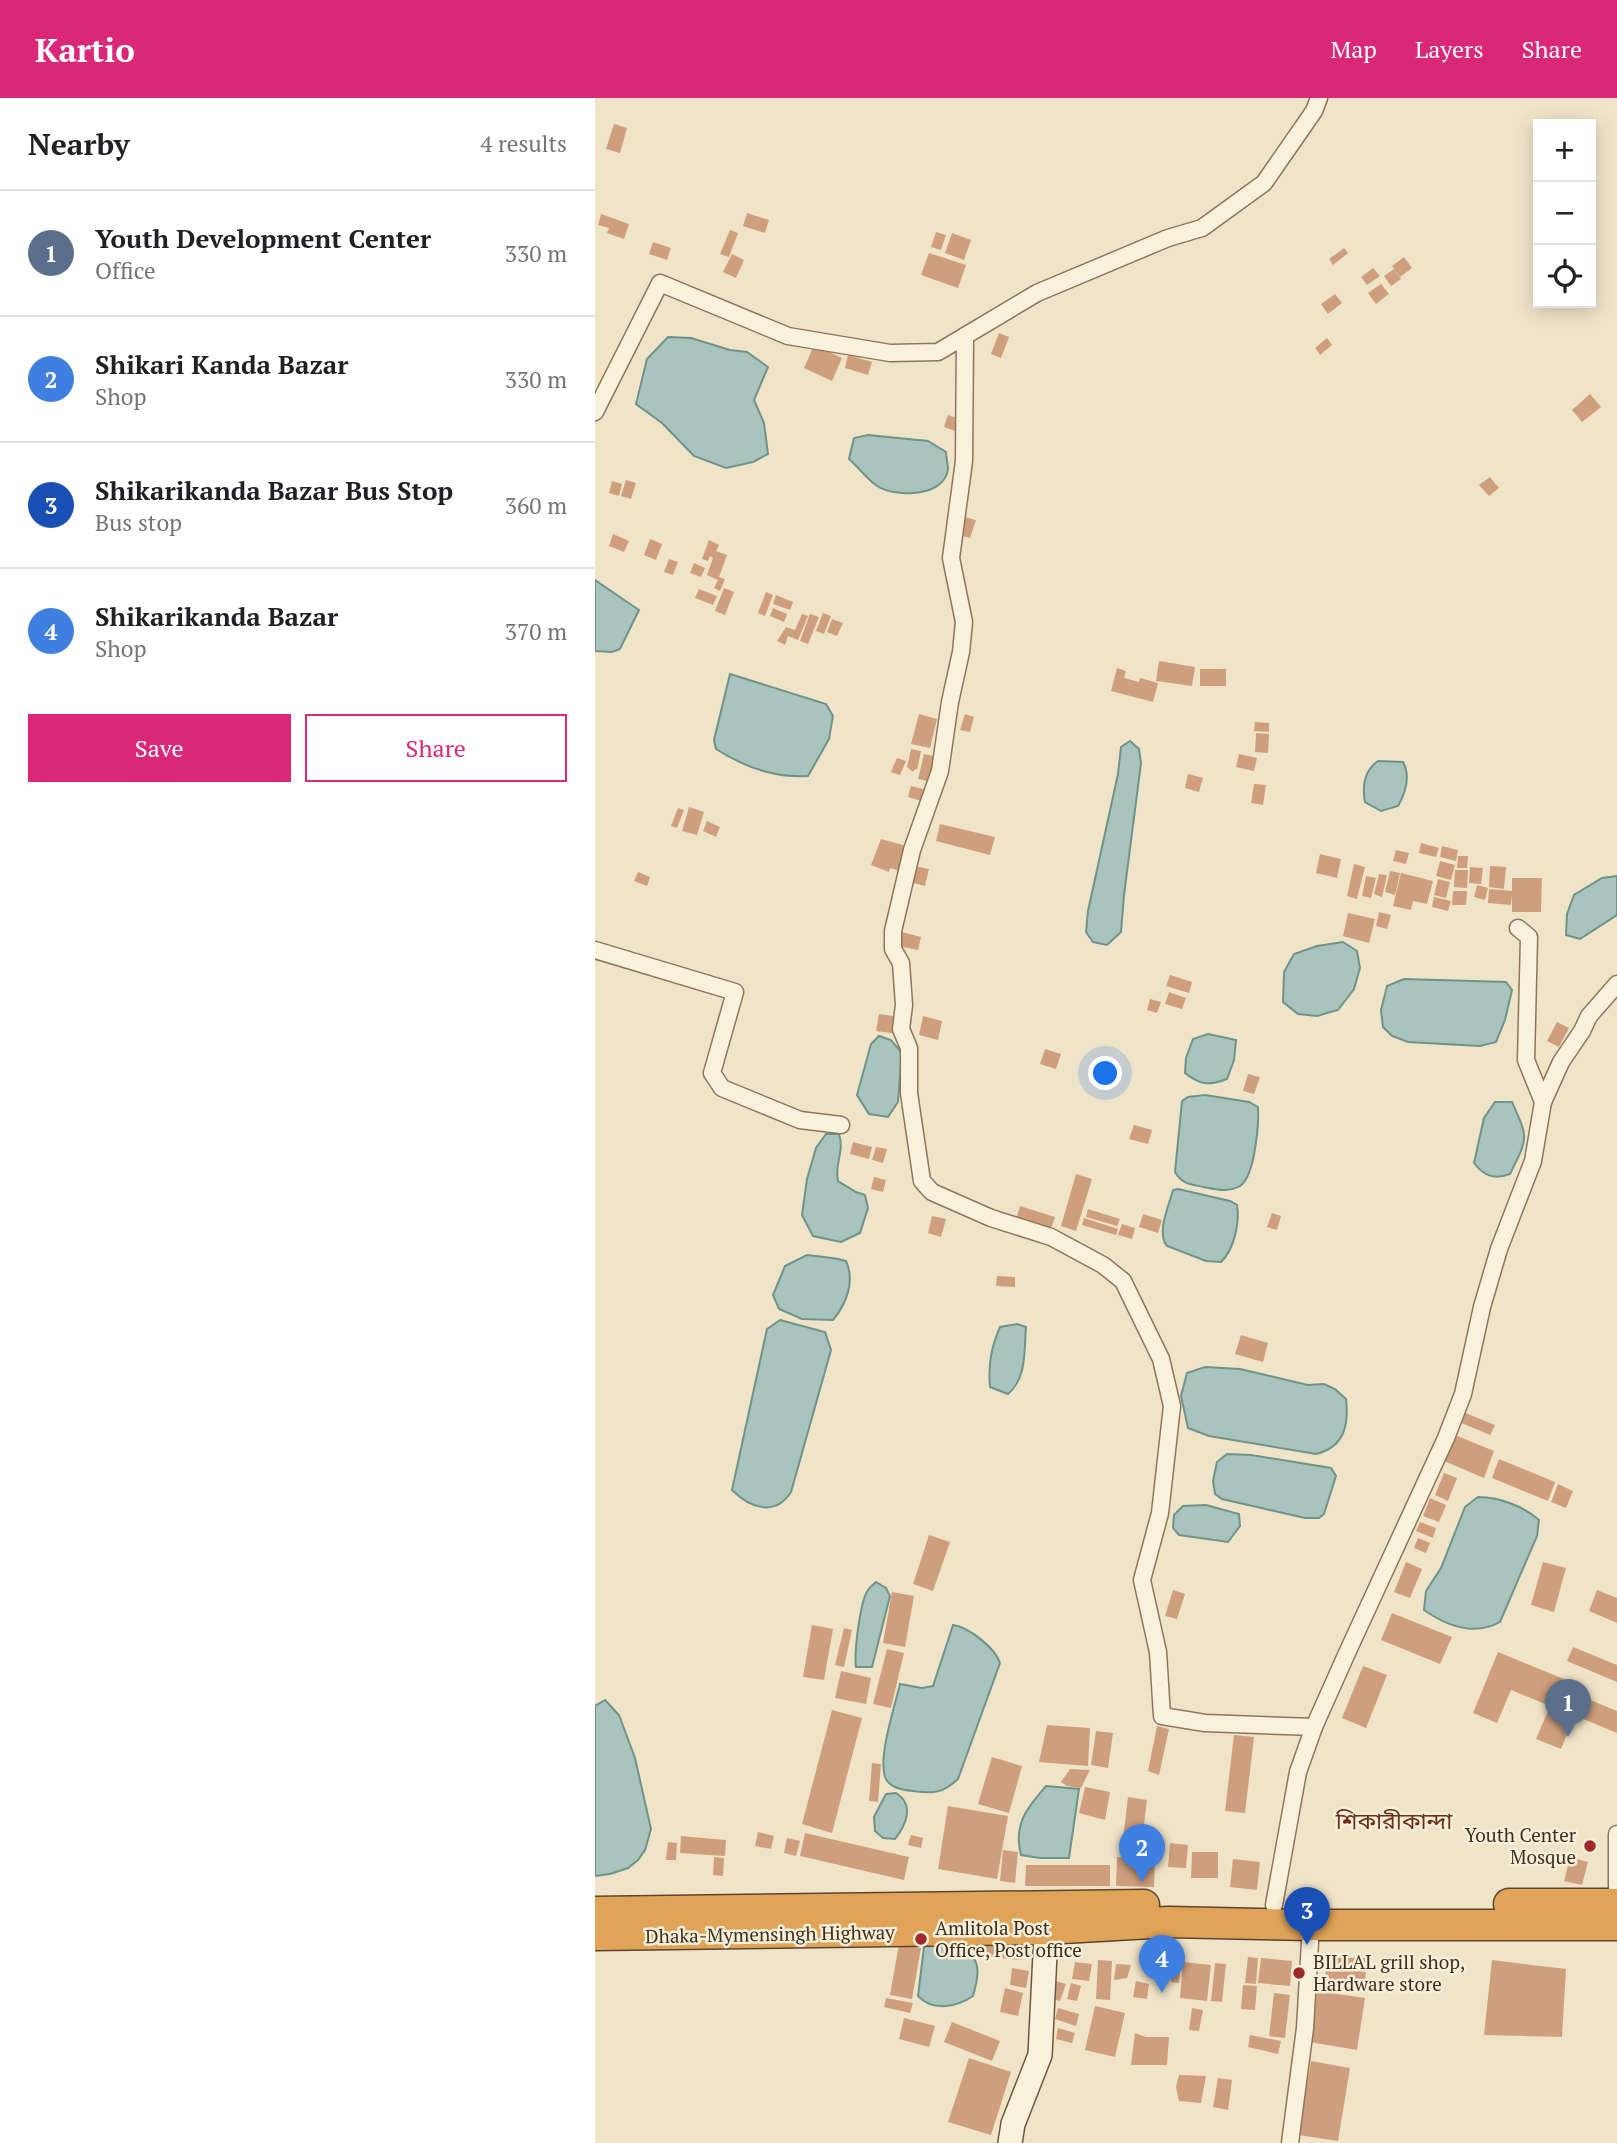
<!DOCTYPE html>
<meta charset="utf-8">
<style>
:root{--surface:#fff;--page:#f6f6f6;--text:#202124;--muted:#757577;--line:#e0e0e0;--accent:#db2777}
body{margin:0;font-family:"PT Serif","Noto Sans Bengali",serif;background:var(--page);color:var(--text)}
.controls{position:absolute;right:21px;top:21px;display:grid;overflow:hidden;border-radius:0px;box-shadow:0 4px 18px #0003}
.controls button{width:63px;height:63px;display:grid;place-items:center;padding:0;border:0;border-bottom:2px solid var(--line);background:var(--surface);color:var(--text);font:35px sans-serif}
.you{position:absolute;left:511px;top:976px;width:24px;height:24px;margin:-18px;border:5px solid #fff;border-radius:50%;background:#1a73e8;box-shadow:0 0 0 10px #1a73e833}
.badge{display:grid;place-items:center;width:46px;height:46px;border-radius:50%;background:var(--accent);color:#fff;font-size:23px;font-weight:700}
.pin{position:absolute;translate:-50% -58px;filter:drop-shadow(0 2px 4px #0008)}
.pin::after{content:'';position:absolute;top:37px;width:24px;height:21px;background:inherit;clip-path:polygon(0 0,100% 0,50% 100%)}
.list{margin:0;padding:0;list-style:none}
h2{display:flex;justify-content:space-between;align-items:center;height:91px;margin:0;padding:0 28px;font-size:30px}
h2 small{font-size:23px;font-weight:400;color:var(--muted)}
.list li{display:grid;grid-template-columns:46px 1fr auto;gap:21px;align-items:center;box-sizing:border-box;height:126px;padding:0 28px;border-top:2px solid var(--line)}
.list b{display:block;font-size:26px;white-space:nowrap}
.list p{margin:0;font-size:23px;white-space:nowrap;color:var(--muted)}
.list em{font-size:23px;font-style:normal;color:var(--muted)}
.actions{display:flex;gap:14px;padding:21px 28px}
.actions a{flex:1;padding:16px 0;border:2px solid var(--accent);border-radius:0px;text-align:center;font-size:24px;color:var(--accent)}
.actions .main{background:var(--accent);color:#fff}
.icon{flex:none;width:38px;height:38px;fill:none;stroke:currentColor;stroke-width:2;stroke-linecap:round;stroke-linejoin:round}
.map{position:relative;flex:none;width:1022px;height:2045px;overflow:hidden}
header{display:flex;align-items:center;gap:42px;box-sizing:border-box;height:98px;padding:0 35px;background:var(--accent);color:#fff}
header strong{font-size:33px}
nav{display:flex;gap:38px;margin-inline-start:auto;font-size:24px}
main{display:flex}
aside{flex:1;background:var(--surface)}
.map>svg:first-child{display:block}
.water{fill:#a9c4bc;stroke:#6f938a;stroke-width:2}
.building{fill:#cf9f7d}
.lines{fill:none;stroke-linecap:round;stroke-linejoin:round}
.street-casing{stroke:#8d765c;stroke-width:19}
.secondary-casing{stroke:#6f573f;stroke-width:26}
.highway-casing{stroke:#5b4430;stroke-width:33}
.street{stroke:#faf1dc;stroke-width:16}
.secondary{stroke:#faf1dc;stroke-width:23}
.highway{stroke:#e0a458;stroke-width:30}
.poi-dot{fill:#9e2a2b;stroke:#f7eed8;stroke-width:2.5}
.labels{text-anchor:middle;stroke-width:5;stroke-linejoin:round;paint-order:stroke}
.poi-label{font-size:19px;fill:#3d2e20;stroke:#f7eed8;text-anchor:start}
.street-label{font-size:19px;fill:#3d2e20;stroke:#f7eed8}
.quarter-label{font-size:23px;fill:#6b2e1e;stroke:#f7eed8}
</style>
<header>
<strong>Kartio</strong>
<nav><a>Map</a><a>Layers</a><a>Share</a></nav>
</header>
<main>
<aside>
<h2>Nearby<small>4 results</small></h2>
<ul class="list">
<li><span class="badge" style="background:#5c6f8a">1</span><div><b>Youth Development Center</b><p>Office</p></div><em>330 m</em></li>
<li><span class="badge" style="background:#3f7fe0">2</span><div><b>Shikari Kanda Bazar</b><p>Shop</p></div><em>330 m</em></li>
<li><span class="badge" style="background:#1a4fb4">3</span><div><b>Shikarikanda Bazar Bus Stop</b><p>Bus stop</p></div><em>360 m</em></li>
<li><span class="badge" style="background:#3f7fe0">4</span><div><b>Shikarikanda Bazar</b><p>Shop</p></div><em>370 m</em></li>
</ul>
<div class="actions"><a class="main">Save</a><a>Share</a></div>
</aside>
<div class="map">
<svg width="1022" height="2045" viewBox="0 0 1022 2045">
<rect width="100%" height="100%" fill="#f0e4c8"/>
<!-- water -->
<g class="water">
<polygon points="73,239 96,240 135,252 152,254 173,269 159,302 169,325 173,356 158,364 131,370 99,358 67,325 41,306 52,261"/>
<path d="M 273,337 L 333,343 L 351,354 C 351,359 353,366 353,371 C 350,399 301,400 282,388 C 272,381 263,369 254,361 L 259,340 Z"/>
<polygon points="0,482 44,512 25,551 17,554 0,553"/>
<path d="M 135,576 L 231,606 L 238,618 L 234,641 L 213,678 C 180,680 149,669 121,651 L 119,642 Z"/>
<polygon points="535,643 544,651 546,665 529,797 526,834 512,847 498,844 491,834 493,813 523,676 526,649"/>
<path d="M 783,663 L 808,664 C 816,679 811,694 803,708 L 786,713 L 770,704 C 767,688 769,673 783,663 Z"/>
<polygon points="1022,778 1022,817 985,841 971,837 972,816 979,797 1007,780"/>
<polygon points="748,844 762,853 765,870 759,891 743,912 722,918 703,916 688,904 689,874 699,856 722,848"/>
<polygon points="809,881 911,884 917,892 910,922 901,944 885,948 813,944 797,938 788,929 786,912 792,888"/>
<path d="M 613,936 L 641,942 L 639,962 L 632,981 C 614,988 605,987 590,975 L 591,960 L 598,941 Z"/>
<polygon points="284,938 296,942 307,955 303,1004 293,1019 274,1016 262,997 276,946"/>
<path d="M 610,997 L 654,1004 L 663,1009 C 664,1026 660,1078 645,1088 C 633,1095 620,1091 608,1089 C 595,1086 587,1086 580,1074 L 587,1003 L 593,999 Z"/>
<path d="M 900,1004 L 917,1004 C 934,1042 933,1039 915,1076 C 899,1082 889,1078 879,1065 L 889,1020 Z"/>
<path d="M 231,1036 L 244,1036 C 250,1053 239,1066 243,1083 L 261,1094 L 270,1097 L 273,1110 L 265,1135 L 246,1144 L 218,1138 L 207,1117 L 212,1081 L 221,1050 Z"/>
<path d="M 583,1091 L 635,1103 L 642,1107 C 645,1124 639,1152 626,1164 L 611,1163 L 572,1148 C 561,1135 574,1108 578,1092 Z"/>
<path d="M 212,1157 C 225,1159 238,1159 251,1163 C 260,1183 252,1205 238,1222 L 207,1221 L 184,1211 L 178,1197 L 190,1168 Z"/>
<path d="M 185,1222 L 230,1234 L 236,1252 L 196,1394 C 180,1419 155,1410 137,1392 L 172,1231 Z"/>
<path d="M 422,1226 L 431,1229 C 429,1253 432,1280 413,1296 L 395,1289 C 393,1267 396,1250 405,1229 Z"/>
<path d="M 610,1269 L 645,1271 L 713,1287 L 729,1286 L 740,1291 L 751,1301 C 754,1328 749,1349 721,1356 L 614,1338 L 593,1330 L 586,1298 L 592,1275 Z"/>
<polygon points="632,1356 656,1357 736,1370 741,1378 729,1416 724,1420 710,1420 627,1401 620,1396 618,1383 622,1364"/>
<path d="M 883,1399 C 904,1399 928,1408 944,1422 L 942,1438 L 905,1524 C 880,1538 852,1528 829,1512 L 831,1493 L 846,1470 L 870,1409 Z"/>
<polygon points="611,1407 644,1416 645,1428 633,1444 584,1437 578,1430 579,1417 588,1408"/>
<path d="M 281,1484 L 291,1490 L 295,1498 L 277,1569 L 261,1569 C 259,1555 265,1503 273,1492 C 275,1489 278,1487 281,1484 Z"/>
<path d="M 358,1527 C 374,1529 400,1550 405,1565 L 363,1681 C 348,1695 339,1696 318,1693 C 308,1692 294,1690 290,1679 C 283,1658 300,1608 305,1586 L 327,1590 L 338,1588 Z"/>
<polygon points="10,1602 24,1617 40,1660 56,1731 50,1752 43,1762 33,1770 15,1776 0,1778 0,1608"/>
<path d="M 451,1688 L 484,1691 L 474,1760 L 445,1760 L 426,1757 C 418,1726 432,1710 451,1688 Z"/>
<path d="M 301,1695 C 320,1707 311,1727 300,1741 L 288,1740 L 280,1733 L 279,1719 L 291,1696 Z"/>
<path d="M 341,1844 C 378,1855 390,1856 378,1898 C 362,1909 338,1914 323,1898 L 329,1849 Z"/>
</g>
<!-- building -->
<g class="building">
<polygon points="19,26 32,30 25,55 11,51"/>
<polygon points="152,115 174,122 170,135 148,128"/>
<polygon points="6,116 34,126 29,141 12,135 14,130 3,127"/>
<polygon points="135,132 143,135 134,159 125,156"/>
<polygon points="341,134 351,137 346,152 336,149"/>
<polygon points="357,135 376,142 369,162 350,155"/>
<polygon points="58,144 76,150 72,162 54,156"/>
<polygon points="749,150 753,155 738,167 734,161"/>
<polygon points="334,155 371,167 363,190 326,177"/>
<polygon points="137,156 149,162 141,180 128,174"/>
<polygon points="809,159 817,170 805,179 797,168"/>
<polygon points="778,170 785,178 772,187 766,179"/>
<polygon points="799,171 806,181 796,188 789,178"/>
<polygon points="786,186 794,196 781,206 773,195"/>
<polygon points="740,196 747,205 733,216 726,206"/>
<polygon points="404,235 414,239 406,260 396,256"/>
<polygon points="732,240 737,247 725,257 720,250"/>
<polygon points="219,247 247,260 237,283 209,270"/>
<polygon points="253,257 277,264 273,277 250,270"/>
<polygon points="995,296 1006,309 987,324 977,312"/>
<polygon points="353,317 364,321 360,333 349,329"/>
<polygon points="895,379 904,390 894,398 884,387"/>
<polygon points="31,382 41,385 36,401 26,398"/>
<polygon points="17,383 27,386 24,398 14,395"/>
<polygon points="370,419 381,422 375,440 364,437"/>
<polygon points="18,436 34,443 29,454 14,448"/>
<polygon points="55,441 67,446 61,462 49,457"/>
<polygon points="114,442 124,447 121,453 132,457 124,479 130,481 125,493 119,490 123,482 112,477 118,460 115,458 113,463 107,461"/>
<polygon points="74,461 83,464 78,477 69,474"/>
<polygon points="99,465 110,470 106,479 95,475"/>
<polygon points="129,490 139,494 130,517 120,513"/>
<polygon points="104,491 122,498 118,507 100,500"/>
<polygon points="171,494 178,497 170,518 163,515"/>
<polygon points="181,497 198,504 195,512 178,506"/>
<polygon points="178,510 192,516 189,524 175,518"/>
<polygon points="228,515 236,518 229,536 221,533"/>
<polygon points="207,516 213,518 203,542 193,538 190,547 182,543 191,529 200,532"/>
<polygon points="215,516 224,519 213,546 205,543"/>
<polygon points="237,521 248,525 242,538 232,534"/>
<polygon points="564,563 600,569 597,588 561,583"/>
<polygon points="522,570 531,573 529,580 544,584 545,580 563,585 558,604 516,593"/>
<rect x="605" y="571" width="26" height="17"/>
<polygon points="324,616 342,621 335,650 316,646"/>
<polygon points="370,616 379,619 375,634 365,632"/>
<polygon points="660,624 674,625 674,634 659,633"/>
<polygon points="661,635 674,636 673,655 660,654"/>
<polygon points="316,651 326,653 322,672 320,671 318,674 312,669"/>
<polygon points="329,656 343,659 337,684 323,681"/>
<polygon points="644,656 662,660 659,673 641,669"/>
<polygon points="302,660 311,663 305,677 296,674"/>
<polygon points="593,676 608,680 604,694 590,690"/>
<polygon points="659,686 671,687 668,707 656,705"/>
<polygon points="316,688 333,692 330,704 313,699"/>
<polygon points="94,709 109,714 102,737 87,733"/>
<polygon points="83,710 89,712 82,730 76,728"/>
<polygon points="112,723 125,729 121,739 108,733"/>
<polygon points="345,726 400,739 395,757 341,743"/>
<polygon points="286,741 315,749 309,774 295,770 294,774 276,767"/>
<polygon points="826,745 844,750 841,759 824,755"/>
<polygon points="847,748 863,752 861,763 845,759"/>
<polygon points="801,752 814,755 811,766 798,763"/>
<polygon points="725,756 746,761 742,780 721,775"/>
<polygon points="863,758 873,758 872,770 862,770"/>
<polygon points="845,763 860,767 856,782 841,778"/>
<polygon points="759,766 770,769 762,801 752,798"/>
<polygon points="315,767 334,771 330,788 311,783"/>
<polygon points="895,768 911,769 909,791 894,789"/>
<polygon points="875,769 888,770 886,786 874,785"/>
<polygon points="860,772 873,772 872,790 859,789"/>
<polygon points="795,773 805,775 800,797 790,794"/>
<polygon points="43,774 55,779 52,788 39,783"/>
<polygon points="806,775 838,783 832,806 818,803 816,812 798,808"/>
<polygon points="784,776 792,777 787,799 779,796"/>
<polygon points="771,778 781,780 776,800 767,798"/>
<polygon points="917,780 947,780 946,814 917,814 917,796 916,807 893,805 894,791 917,793"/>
<polygon points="843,781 855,784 851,800 839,797"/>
<polygon points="882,787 893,790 890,802 879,799"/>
<polygon points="858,793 872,793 871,807 857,807"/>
<polygon points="839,799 856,803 853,813 837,809"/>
<polygon points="784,814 796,817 792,831 781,828"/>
<polygon points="753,815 780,821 774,845 748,838"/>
<polygon points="307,834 326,839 323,852 304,848"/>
<polygon points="575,877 597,884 594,895 571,888"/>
<polygon points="574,894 591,900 587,911 570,906"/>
<polygon points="555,901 566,904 562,915 552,912"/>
<polygon points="284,916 305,919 303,936 281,933"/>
<polygon points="328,918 347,923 343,942 324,937"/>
<polygon points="962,924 974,930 964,949 952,943"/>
<polygon points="450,951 466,956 461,971 445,966"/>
<polygon points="653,976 665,979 659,996 648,993"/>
<polygon points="539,1027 557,1032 553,1046 534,1041"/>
<polygon points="258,1044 277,1049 274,1061 255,1056"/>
<polygon points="281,1049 292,1051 288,1065 277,1062"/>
<polygon points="481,1076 497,1081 481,1133 466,1128"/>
<polygon points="279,1079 291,1082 288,1094 276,1091"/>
<polygon points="425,1108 460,1119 456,1131 421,1121"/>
<polygon points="493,1111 525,1121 522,1128 491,1119"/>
<polygon points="677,1115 686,1118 682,1132 672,1129"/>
<polygon points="548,1116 567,1122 563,1135 544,1129"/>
<polygon points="337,1118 351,1121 346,1139 333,1135"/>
<polygon points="489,1120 523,1131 521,1137 487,1127"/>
<polygon points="527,1126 540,1130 537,1141 523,1137"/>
<polygon points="402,1178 420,1179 420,1189 401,1188"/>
<polygon points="646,1237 673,1245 668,1264 640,1256"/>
<polygon points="868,1314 900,1327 895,1337 864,1324"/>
<polygon points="860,1337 899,1353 889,1380 849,1363"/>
<polygon points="904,1361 960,1384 953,1403 897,1380"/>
<polygon points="849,1375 862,1380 853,1403 840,1397"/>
<polygon points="963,1386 978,1393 971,1410 956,1404"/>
<polygon points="835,1400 851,1407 844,1424 828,1418"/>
<polygon points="825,1424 841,1430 838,1440 821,1433"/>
<polygon points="334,1437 355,1444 338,1493 318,1486"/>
<polygon points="823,1440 835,1445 831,1455 819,1450"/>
<polygon points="811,1464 827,1471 815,1500 799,1494"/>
<polygon points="948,1464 971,1470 959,1514 936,1507"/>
<polygon points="578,1492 590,1496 582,1521 570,1518"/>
<polygon points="1002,1492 1022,1500 1022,1525 994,1513"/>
<polygon points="297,1494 319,1498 310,1549 288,1545"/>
<polygon points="797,1515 857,1539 845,1566 786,1542"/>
<polygon points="217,1527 238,1531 229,1582 208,1579"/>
<polygon points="249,1530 257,1532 249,1569 240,1567"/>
<polygon points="978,1549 1022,1567 1022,1584 972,1563"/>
<polygon points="292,1551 309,1555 296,1610 278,1606"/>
<polygon points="903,1554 991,1590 966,1651 941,1641 955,1608 916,1592 902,1625 878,1615"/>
<polygon points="768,1568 792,1577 771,1630 747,1620"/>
<polygon points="246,1573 276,1580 271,1606 240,1600"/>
<polygon points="993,1601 1022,1613 1022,1635 986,1620"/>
<polygon points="237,1612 267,1620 237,1735 207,1726"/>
<polygon points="452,1627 495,1630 493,1668 444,1664"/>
<polygon points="562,1628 574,1631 564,1677 553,1673"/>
<polygon points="501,1633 518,1635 513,1670 496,1667"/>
<polygon points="639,1637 659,1639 650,1715 630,1713"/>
<polygon points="397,1659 427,1668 414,1715 383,1706"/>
<polygon points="277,1665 286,1666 283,1704 274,1703"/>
<polygon points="475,1671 495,1672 486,1690 472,1688 466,1684"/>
<polygon points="490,1689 515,1694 510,1722 484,1715"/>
<polygon points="533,1699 552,1702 546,1751 527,1749"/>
<polygon points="353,1708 413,1718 402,1781 343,1771"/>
<polygon points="163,1734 179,1738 176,1751 160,1748"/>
<polygon points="210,1735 314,1759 309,1782 205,1758"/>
<polygon points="316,1737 328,1740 326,1750 313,1747"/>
<polygon points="86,1738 131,1742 130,1758 85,1755"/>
<polygon points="192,1740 205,1743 201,1758 189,1755"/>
<polygon points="73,1744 82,1745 81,1762 71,1762"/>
<polygon points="575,1745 593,1747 591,1770 573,1769"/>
<polygon points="408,1752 423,1754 420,1785 405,1783"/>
<polygon points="597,1754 623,1754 623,1780 596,1780"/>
<polygon points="119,1759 129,1760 128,1778 118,1777"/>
<polygon points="522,1759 560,1761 559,1789 521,1788"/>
<polygon points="975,1759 993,1764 987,1787 969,1783"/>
<polygon points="638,1761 665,1764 662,1792 635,1789"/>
<polygon points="431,1767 515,1767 515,1788 430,1788"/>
<polygon points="385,1838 429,1842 427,1862 383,1858"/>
<polygon points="304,1846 326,1850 317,1901 295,1897"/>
<polygon points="653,1859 663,1860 661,1886 650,1885"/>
<polygon points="666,1860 697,1863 695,1888 663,1885"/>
<polygon points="731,1860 771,1860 770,1895 730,1890"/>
<polygon points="503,1862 517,1863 515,1902 501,1901"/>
<polygon points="897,1862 971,1871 967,1939 889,1937"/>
<polygon points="561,1863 575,1864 574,1875 560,1874"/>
<polygon points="480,1864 497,1866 494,1883 477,1881"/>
<polygon points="579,1864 586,1864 584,1885 576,1884"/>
<polygon points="588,1864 616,1867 612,1903 585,1900"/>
<polygon points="620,1865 631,1866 627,1904 616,1903"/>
<polygon points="521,1866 536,1867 532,1880 519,1882"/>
<polygon points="417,1870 434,1873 431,1890 415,1887"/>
<polygon points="461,1883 471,1886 465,1903 455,1900"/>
<polygon points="541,1883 554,1886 552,1901 538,1899"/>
<polygon points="476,1885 486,1888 482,1903 472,1901"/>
<polygon points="648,1887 662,1888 660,1912 646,1911"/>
<polygon points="410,1890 428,1895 423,1918 405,1914"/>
<polygon points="722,1893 770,1900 762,1952 714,1944"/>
<polygon points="679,1895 695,1897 690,1940 674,1938"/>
<polygon points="291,1900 318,1905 315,1915 289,1909"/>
<polygon points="500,1908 530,1915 520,1959 490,1952"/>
<polygon points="463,1910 484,1916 481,1928 460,1921"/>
<polygon points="597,1910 608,1912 604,1933 594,1932"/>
<polygon points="309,1920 340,1928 334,1949 304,1941"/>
<polygon points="357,1924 405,1943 397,1963 349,1944"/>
<polygon points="463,1930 480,1935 477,1945 461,1941"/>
<polygon points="540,1935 551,1939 574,1939 572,1967 536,1967"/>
<polygon points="655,1937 686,1943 683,1956 653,1949"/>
<polygon points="374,1960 416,1974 396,2037 353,2024"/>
<polygon points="716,1963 755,1970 743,2043 703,2037"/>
<polygon points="584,1977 611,1978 606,2005 584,2003 581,1989"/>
<polygon points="623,1980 637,1982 633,2012 618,2009"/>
</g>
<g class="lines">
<defs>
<g id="street">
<polyline points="370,238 369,363 356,460 369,524 366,554 355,604 345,673 317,752 298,833 298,851 306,865 309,907 306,931 314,950 314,995 327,1083 337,1094 396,1120 456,1139 508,1167 528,1183 566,1261 577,1308 565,1415 547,1482 563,1554 567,1618 610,1625 719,1629"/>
<polyline points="0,314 65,185 193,238 295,255 343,254 442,195 573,140 607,130 669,85 719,13 724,0"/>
<polyline points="923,830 934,839 931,962 948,1004"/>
<polyline points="0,852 140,894 117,975 127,990 205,1022 246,1027"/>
<polyline points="1022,1806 1022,1736"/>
<polyline points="679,1807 703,1674 719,1629 752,1555 851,1340 868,1296 887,1209 904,1151 938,1063 948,1004 966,964 987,933 994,918 1022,886"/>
<polyline points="695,2045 710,1930 716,1827"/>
</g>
<polyline id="secondary" points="415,2045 418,2026 445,1957 452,1816"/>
<g id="highway">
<polyline points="914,1806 1022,1806"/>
<polyline points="0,1814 549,1807"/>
<polyline points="0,1837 451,1831 573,1824 716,1827 1022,1827"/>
</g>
</defs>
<!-- street casing -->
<use href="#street" class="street-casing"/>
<!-- secondary casing -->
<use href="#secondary" class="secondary-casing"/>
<!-- highway casing -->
<use href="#highway" class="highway-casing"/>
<!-- street -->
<use href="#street" class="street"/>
<!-- secondary -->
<use href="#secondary" class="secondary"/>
<!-- highway -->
<use href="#highway" class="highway"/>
</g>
<!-- markers -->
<g class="poi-dot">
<circle cx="995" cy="1748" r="7"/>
<circle cx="326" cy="1841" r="7"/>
<circle cx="704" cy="1875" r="7"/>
</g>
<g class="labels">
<!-- poi labels -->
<g class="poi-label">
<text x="981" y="1744" text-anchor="end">Youth Center<tspan x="981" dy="22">Mosque</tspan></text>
<text x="340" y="1837">Amlitola Post<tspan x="340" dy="22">Office, Post office</tspan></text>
<text x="718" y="1871">BILLAL grill shop,<tspan x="718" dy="22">Hardware store</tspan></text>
</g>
<!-- street labels -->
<g class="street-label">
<text transform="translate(175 1836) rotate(-1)" y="7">Dhaka-Mymensingh Highway</text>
</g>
<!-- quarter labels -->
<g class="quarter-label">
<text x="799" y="1731">শিকারীকান্দা</text>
</g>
</g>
</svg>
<div class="controls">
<button>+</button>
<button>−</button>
<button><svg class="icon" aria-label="locate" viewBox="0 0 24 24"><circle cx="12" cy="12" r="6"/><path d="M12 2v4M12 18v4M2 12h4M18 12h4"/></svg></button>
</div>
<div class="you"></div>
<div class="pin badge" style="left:973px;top:1639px;background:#5c6f8a">1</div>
<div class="pin badge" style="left:547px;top:1784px;background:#3f7fe0">2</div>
<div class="pin badge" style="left:712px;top:1847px;background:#1a4fb4">3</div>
<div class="pin badge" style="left:567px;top:1895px;background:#3f7fe0">4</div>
</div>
</main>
